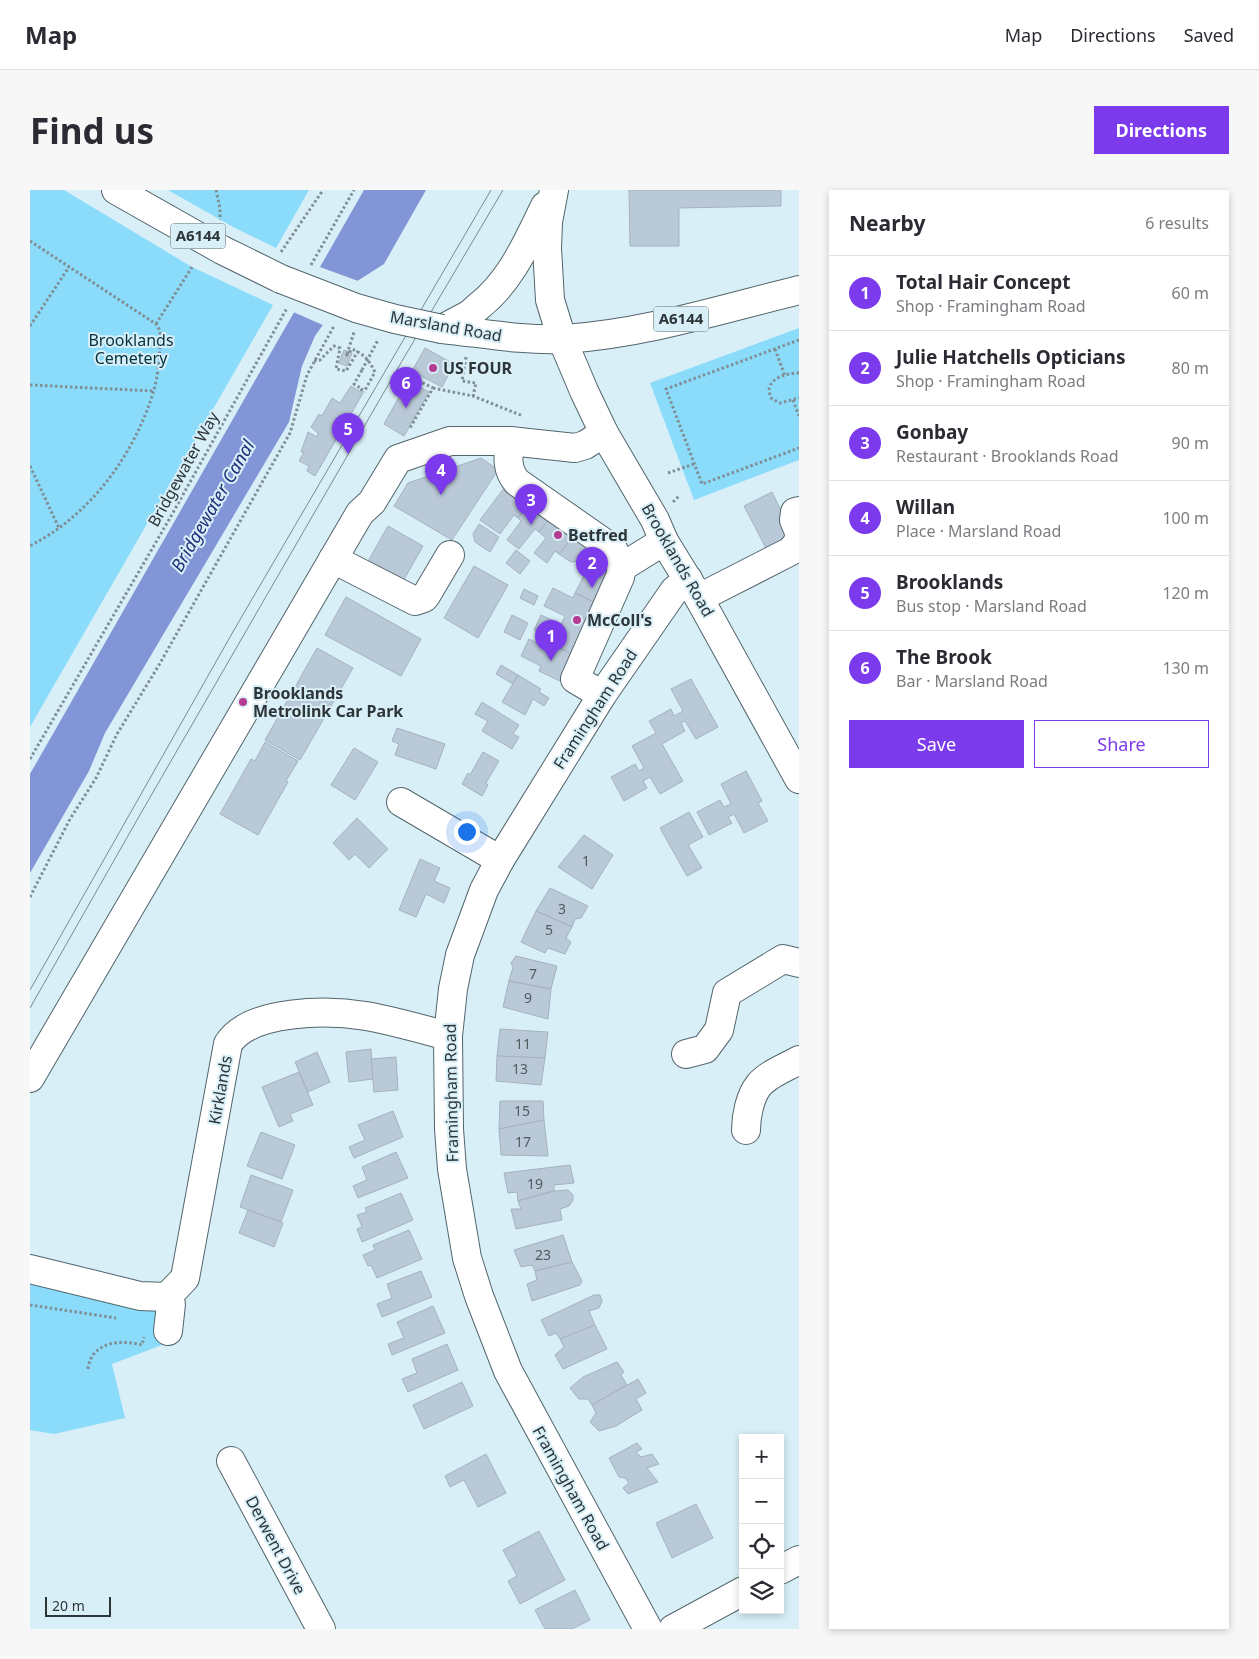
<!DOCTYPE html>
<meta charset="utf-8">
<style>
:root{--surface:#fff;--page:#f7f7f7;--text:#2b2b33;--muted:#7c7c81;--line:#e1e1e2;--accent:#7c3aed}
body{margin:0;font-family:"Noto Sans",sans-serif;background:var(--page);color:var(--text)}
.controls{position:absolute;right:15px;bottom:15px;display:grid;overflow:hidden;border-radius:0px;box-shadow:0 2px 8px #0003}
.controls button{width:45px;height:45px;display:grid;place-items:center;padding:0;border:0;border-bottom:1px solid var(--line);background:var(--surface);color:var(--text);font:25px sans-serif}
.scale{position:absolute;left:15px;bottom:12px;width:66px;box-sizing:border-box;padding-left:5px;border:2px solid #2d3539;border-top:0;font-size:14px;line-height:18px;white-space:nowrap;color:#2d3539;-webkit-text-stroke:4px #d9eff8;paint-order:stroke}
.you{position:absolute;left:436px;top:641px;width:18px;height:18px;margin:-12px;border:4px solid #fff;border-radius:50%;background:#1a73e8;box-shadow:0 0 0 8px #1a73e833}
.badge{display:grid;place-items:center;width:32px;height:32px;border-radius:50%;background:var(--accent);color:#fff;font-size:16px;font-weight:700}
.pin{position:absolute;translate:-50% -41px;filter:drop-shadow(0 1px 2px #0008)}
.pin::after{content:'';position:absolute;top:26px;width:18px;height:15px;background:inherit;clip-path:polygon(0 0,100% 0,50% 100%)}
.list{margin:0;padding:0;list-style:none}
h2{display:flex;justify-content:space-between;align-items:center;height:65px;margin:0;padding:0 20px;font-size:21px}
h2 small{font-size:16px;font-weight:400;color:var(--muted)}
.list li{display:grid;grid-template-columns:32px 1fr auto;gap:15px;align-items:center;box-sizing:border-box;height:75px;padding:0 20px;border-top:1px solid var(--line)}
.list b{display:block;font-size:19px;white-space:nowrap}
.list p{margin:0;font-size:16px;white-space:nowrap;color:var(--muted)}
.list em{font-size:16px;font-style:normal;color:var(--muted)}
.actions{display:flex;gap:10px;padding:15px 20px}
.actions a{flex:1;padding:11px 0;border:1px solid var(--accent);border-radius:0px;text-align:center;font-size:18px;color:var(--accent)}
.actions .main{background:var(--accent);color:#fff}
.icon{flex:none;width:28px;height:28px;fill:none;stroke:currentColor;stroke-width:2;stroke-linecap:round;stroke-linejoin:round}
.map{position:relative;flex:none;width:769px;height:1439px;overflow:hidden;border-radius:0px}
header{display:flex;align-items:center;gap:30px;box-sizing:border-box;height:70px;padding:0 25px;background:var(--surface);border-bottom:1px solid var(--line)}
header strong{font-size:24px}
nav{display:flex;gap:28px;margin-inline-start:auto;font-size:18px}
.intro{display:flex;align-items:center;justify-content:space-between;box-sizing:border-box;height:120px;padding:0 30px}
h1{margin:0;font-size:35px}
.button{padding:12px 22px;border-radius:0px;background:var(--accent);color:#fff;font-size:18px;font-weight:700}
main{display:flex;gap:30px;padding:0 30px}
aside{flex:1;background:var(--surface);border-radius:0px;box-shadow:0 2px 8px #0003}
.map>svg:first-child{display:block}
.green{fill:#8adcfa}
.water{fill:#8195d7}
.pier{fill:#d9eff8}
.building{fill:#bac9d7;stroke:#a4b2c0}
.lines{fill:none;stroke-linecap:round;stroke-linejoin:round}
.minor-casing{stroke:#52656c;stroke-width:30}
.major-casing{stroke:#52656c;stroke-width:30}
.path{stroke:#808e95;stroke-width:3;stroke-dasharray:2.5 2.5;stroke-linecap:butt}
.minor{stroke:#fff;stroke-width:28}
.major{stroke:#fff;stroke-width:28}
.tram{stroke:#7b898f;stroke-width:1}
.major-bridge-casing{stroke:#52656c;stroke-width:30;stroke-linecap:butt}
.path-bridge{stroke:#808e95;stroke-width:3;stroke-dasharray:2.5 2.5;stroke-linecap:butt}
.major-bridge{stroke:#fff;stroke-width:28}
.poi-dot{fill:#b43c92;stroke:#d9eff8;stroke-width:2}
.labels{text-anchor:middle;stroke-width:4;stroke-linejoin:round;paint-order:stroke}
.number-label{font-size:14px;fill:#505a60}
.shield{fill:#d9eff8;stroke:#616d72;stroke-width:1}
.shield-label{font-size:15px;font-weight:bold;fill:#2d3539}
.street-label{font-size:16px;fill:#2d3539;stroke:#d9eff8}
.park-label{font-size:16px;fill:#04313f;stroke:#d9eff8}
.poi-label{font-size:16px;font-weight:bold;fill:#2d3539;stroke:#d9eff8;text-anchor:start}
.water-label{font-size:18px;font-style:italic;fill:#212e7a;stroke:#d9eff8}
</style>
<header>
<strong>Map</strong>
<nav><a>Map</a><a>Directions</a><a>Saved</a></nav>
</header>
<div class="intro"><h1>Find us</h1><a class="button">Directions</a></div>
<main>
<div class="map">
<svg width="769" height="1439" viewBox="0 0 769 1439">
<rect width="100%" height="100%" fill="#d9eff8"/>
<!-- green -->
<g class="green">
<polygon points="0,0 34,0 162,77 243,115 0,537"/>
<polygon points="138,0 279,0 246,58 205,38"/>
<polygon points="769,138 769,270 664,310 620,193"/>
<polygon points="0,1084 124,1112 140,1152 82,1174 95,1228 24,1244 0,1240"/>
</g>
<!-- water -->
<polygon class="water" points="334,0 396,0 354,74 321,95 285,146 272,176 259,232 75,543 59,581 0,683 0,584"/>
<!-- pier -->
<polygon class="pier" points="287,76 331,92 323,97 295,136 261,121"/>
<!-- building -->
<g class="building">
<polygon points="599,0 751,0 751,16 649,18 649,56 600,56"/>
<polygon points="395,158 424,174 412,197 382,181"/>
<polygon points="314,160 322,163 317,176 309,173"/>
<polygon points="378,191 399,202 374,246 354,234"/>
<polygon points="321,196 333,203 285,286 277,281 279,276 269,271 274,262 271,262 278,242 287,247 288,243 281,237 289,224 292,226 302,208 310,213"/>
<polygon points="451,268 468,280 422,350 364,316 378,293"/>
<polygon points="481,289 504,306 488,328 484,325 470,344 450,330"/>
<polygon points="742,302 766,352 739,364 714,316"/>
<polygon points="504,306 525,321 509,342 505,339 489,359 477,350 491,331 488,328"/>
<polygon points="525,321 549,339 529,364 525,361 517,373 504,363 516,348 509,342"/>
<polygon points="449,334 469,347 460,362 445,352 443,344"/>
<polygon points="358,336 393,356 372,393 337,373"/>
<polygon points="549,339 571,356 556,375 550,371 541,372 529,364"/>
<polygon points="571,356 581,385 578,392 556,382 558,378 556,375"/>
<polygon points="571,356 581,385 578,392 556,382 558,378 556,375"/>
<polygon points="486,360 500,371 490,384 476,373"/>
<polygon points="444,376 478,395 448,448 414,428"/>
<polygon points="556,382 578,392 568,414 545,403"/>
<polygon points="523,398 543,408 545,403 568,414 544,465 523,455 525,449 504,440 511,425 531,434 535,426 514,416"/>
<polygon points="494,399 508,406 504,415 490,408"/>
<polygon points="316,407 391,449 371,486 295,445"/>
<polygon points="482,425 498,433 490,450 474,442"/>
<polygon points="499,449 520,459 523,455 544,465 532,492 509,481 511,476 491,466"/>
<polygon points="287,458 323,478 270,570 235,550"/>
<polygon points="471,475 488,485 483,494 466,484"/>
<polygon points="488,485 511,499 509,502 519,508 514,516 503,509 495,525 472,512"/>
<polygon points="661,489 688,537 666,549 655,531 651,533 655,541 632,554 653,591 630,604 620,587 613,591 617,598 594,611 581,587 605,574 609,581 614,578 602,556 626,543 619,531 641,519 644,526 653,521 641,499"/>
<polygon points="452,512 489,535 483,544 489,547 482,559 452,541 458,531 445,524"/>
<polygon points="367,538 415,554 406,579 365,565 369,554 362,551"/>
<polygon points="235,552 268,571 256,591 258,592 228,645 190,624 221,569 225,571"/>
<polygon points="324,558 348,572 325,610 301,595"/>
<polygon points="453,562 469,571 456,593 458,595 452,606 432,594 438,583 440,585"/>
<polygon points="716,581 732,611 728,613 738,631 714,643 704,624 698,627 702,633 679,645 667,622 690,610 694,617 701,614 691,594"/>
<polygon points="659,622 673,647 658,655 672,678 657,686 630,638"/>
<polygon points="327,628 358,659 339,678 325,664 319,670 303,653"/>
<polygon points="554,645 583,665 562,699 528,677"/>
<polygon points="390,669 410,678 404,691 420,698 414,713 396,704 386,727 369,720"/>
<polygon points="520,698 558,716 551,728 545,729 542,737 506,721"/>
<polygon points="506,721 542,737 536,748 541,752 535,764 518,758 515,763 491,752"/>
<polygon points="486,766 527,776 521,799 479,791 483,777 481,773"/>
<polygon points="479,791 521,799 518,829 473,817"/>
<polygon points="470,839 518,842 515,868 467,866"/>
<polygon points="341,859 343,889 319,892 316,862"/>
<polygon points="287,862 300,892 278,902 265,872"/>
<polygon points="467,866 515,868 511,895 466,891"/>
<polygon points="366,867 368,900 344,902 341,869"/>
<polygon points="269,882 283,915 260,924 263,931 249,937 232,897"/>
<polygon points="470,911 513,911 514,930 469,939"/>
<polygon points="363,921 373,947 324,968 319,957 335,950 328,935"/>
<polygon points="514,930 518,966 471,965 469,939"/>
<polygon points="231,942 265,955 252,989 217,976"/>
<polygon points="366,962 378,988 328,1008 323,996 337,990 332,977"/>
<polygon points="540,975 544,993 524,995 524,1001 488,1011 487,1002 478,1003 474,983"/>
<polygon points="221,985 263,1000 251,1032 210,1017"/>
<polygon points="538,1000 543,1005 543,1010 539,1016 530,1019 532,1030 486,1039 481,1019 491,1019 488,1011 524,1001"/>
<polygon points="371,1003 383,1030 332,1052 327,1039 332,1037 327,1025 337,1022 335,1018"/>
<polygon points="218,1020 253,1033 244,1057 209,1043"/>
<polygon points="379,1040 392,1069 347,1088 341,1075 338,1076 333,1065 345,1060 343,1055"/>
<polygon points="533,1045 542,1072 505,1081 502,1075 491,1077 484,1060"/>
<polygon points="542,1072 552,1091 550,1095 502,1111 497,1094 507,1090 505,1081"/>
<polygon points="391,1081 402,1107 352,1127 347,1114 362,1108 357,1094"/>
<polygon points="564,1105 570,1105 572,1111 569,1118 559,1121 565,1135 530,1149 526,1143 519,1146 511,1130"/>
<polygon points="403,1116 415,1143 362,1165 358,1154 374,1148 367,1132"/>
<polygon points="565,1135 577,1159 533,1179 525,1165 534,1157 530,1149"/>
<polygon points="417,1154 428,1180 378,1202 372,1189 387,1183 382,1169"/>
<polygon points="587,1172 594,1182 591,1185 597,1195 562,1215 558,1209 549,1209 540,1198 553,1187"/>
<polygon points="608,1189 616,1203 606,1209 612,1220 586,1236 569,1241 560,1232 566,1223 562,1215"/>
<polygon points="432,1192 443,1216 394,1239 383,1215"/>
<polygon points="607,1253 612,1259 606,1262 611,1267 622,1264 629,1274 617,1278 628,1292 598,1304 593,1298 599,1293 595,1288 589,1287 579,1268"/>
<polygon points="456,1264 476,1303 448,1317 434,1290 420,1297 415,1286"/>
<polygon points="666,1314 683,1348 642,1368 626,1333"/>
<polygon points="509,1341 535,1390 490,1414 478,1391 487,1386 473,1360"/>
<polygon points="545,1400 560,1430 542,1439 515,1439 505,1420"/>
</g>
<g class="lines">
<defs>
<g id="minor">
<polyline points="524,0 518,32 517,58 520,110 532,149 554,201 574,243 625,330 634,351 669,408 769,589"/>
<path d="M 449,116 C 482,90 497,52 515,16"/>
<path d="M 480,251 C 478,267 476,279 487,292 L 583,359 L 592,377 L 590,387 L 545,489 L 572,505"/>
<polyline points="769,321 765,322 764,330 769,342"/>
<polyline points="303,369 385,411 394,408 397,404 420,365"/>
<polyline points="592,377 634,351"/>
<polyline points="669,408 761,361 768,352 769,346"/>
<polyline points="371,612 470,670"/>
<polyline points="656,864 675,859 689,840 697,803 753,769 769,773"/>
<polyline points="0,888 330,323 342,312 368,269 420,251 480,251 545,258 555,255 574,243"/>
<path d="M 716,940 C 716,926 720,906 729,895 C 738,884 757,877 769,870"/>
<path d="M 0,1079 L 110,1106 L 137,1107 L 155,1088 L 198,854 C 220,819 299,820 336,826 C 364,831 391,839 418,846"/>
<polyline points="137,1107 141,1114 138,1141"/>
<polyline points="201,1271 291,1439"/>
<polyline points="750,1380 769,1370"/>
<polyline points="618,1439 478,1181 449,1106 437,1068 422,979 419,939 418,846 423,799 430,765 454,700 470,670 572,505 644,401 658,389"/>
<polyline points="643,1439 713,1401"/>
</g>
<g id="major">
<polyline points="86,0 192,60 251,89"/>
<path d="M 412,139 C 452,143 493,151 534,149 C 614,144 692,119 769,100"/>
<polyline points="412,139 440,124 449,116"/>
</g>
</defs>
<!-- minor casing -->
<use href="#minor" class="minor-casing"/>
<!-- major casing -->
<use href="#major" class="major-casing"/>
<!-- path -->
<g class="path">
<polyline points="186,0 190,18 190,30"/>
<path d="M 0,51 L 126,134 L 129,139 L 131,146 C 129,164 129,185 123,203 C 107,255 74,305 29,338 C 20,345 10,350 0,356"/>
<polyline points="251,62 293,0"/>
<polyline points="281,75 324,0"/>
<polyline points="126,134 162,77"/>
<polyline points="0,136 39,77"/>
<polyline points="769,150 636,199 672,294 769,258"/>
<polyline points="745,159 755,186"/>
<polyline points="317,164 324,142"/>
<path d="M 316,166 L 322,159 C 335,165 338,169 345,182 L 334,202"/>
<polyline points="436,167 432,191 446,193 443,206"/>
<polyline points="284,171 290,170 304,156 310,158 306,179 316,181 328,161"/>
<path d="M 769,183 C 754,183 731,191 742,209 L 750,213 L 769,208"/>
<polyline points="379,186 403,198 380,238"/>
<polyline points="0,195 124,201"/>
<polyline points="403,198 443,206 493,226"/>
<polyline points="331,201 332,199 324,194 332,180"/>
<polyline points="763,210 769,226"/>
<polyline points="0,276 29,338"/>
<polyline points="638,283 664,274"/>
<polyline points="643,312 649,306"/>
<polyline points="0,569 140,328 257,118"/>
<polyline points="0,707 40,629 66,588 87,544 129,475 260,243 277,185 304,136"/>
<polyline points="0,1115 86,1128"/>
<path d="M 58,1179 C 61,1152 90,1149 112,1155 L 114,1147"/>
</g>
<!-- minor -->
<use href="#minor" class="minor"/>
<!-- major -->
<use href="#major" class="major"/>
<!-- tram -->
<g class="tram">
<polyline points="0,800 204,440 461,0"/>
<polyline points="0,818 111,623 372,171 473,0"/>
</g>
<defs>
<polyline id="major-bridge" points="251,89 326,118 365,129 412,139"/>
</defs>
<!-- major-bridge casing -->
<use href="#major-bridge" class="major-bridge-casing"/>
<!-- path-bridge -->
<polyline class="path-bridge" points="332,180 348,150"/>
<!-- major-bridge -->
<use href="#major-bridge" class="major-bridge"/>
</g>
<!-- markers -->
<g class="poi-dot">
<circle cx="403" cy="178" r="5"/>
<circle cx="528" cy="345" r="5"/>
<circle cx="547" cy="430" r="5"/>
<circle cx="213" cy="512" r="5"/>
</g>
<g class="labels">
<!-- number labels -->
<g class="number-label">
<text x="556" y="676">1</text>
<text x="532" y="724">3</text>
<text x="519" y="745">5</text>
<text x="503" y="789">7</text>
<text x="498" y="813">9</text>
<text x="493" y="859">11</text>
<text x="490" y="884">13</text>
<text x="492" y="926">15</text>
<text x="493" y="957">17</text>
<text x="505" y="999">19</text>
<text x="513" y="1070">23</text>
</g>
<!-- shield labels -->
<g class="shield">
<rect x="140.5" y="33.5" width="55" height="25" rx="4"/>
<rect x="623.5" y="116.5" width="55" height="25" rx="4"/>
</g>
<g class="shield-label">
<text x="168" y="51">A6144</text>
<text x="651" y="134">A6144</text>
</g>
<!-- street labels -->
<g class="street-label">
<text transform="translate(416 136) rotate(10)" y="6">Marsland Road</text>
<text transform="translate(153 279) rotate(-61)" y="6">Bridgewater Way</text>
<text transform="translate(648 370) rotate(60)" y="6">Brooklands Road</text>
<text transform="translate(565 519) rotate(-57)" y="6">Framingham Road</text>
<text transform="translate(190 900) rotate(-80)" y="6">Kirklands</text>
<text transform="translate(421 903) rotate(-91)" y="6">Framingham Road</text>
<text transform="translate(541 1298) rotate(61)" y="6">Framingham Road</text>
<text transform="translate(246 1355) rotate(62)" y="6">Derwent Drive</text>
</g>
<!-- park labels -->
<g class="park-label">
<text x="101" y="156">Brooklands<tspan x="101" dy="18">Cemetery</tspan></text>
</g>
<!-- poi labels -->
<g class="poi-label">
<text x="413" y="184">US FOUR</text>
<text x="538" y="351">Betfred</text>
<text x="557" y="436">McColl's</text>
<text x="223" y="509">Brooklands<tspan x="223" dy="18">Metrolink Car Park</tspan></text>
</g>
<!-- water labels -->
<g class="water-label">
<text transform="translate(183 316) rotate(-60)" y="6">Bridgewater Canal</text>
</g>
</g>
</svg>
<div class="controls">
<button>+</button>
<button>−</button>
<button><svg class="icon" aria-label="locate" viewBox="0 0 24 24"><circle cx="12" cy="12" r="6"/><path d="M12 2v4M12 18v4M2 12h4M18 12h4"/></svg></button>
<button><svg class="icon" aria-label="layers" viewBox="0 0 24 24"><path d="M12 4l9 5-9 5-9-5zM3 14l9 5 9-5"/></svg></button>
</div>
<div class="scale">20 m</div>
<div class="you"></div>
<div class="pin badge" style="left:521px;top:471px">1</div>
<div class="pin badge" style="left:562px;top:398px">2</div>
<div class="pin badge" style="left:501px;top:335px">3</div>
<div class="pin badge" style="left:411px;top:305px">4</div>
<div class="pin badge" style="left:318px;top:264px">5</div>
<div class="pin badge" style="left:376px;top:218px">6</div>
</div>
<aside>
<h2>Nearby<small>6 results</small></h2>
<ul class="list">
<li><span class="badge">1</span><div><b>Total Hair Concept</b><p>Shop · Framingham Road</p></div><em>60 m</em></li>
<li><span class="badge">2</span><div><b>Julie Hatchells Opticians</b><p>Shop · Framingham Road</p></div><em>80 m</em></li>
<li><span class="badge">3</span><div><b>Gonbay</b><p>Restaurant · Brooklands Road</p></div><em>90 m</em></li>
<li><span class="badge">4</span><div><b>Willan</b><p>Place · Marsland Road</p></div><em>100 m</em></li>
<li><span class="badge">5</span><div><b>Brooklands</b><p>Bus stop · Marsland Road</p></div><em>120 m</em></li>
<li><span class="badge">6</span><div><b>The Brook</b><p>Bar · Marsland Road</p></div><em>130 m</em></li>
</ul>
<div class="actions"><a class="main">Save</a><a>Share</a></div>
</aside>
</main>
